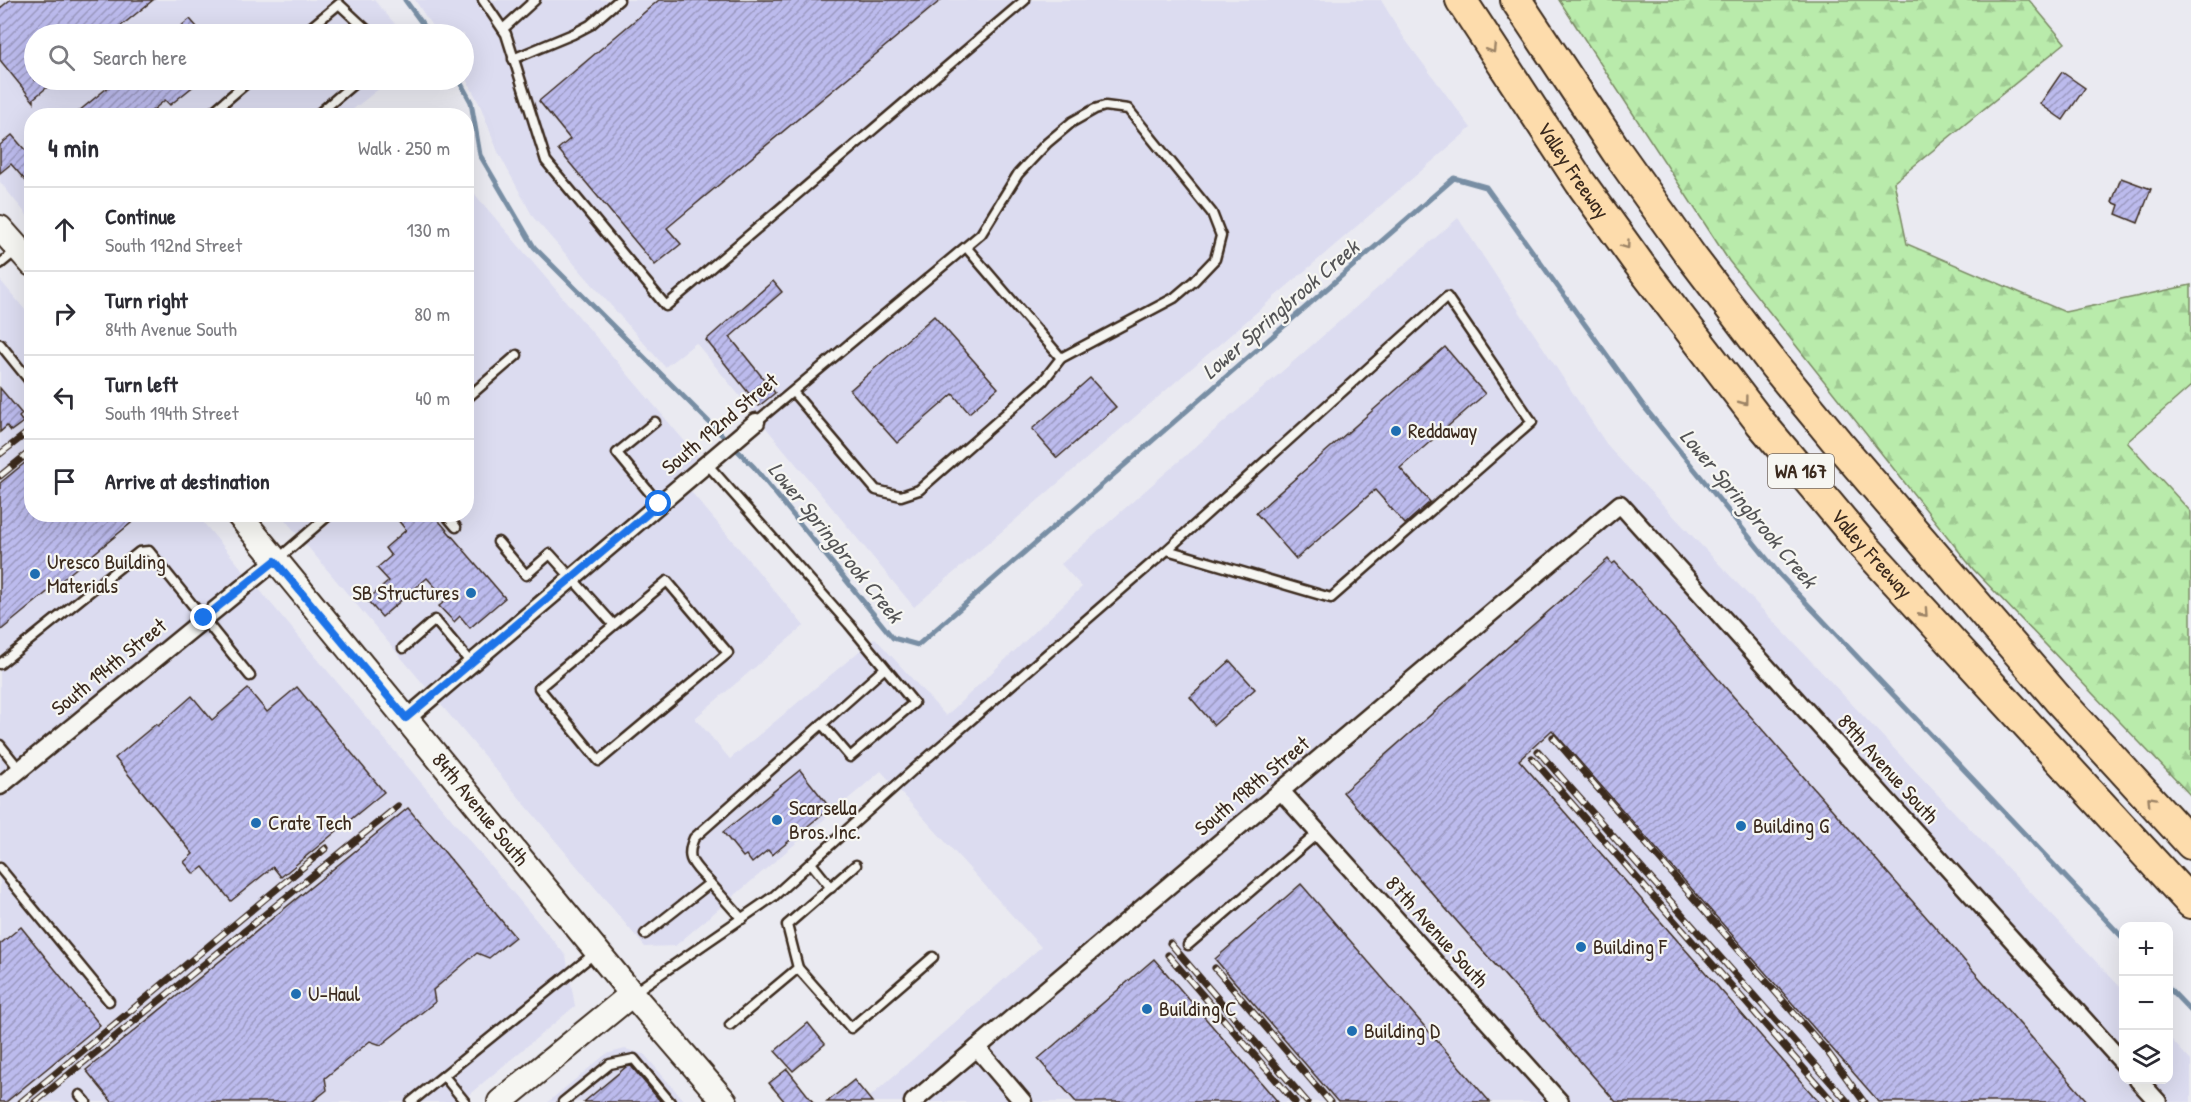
<!DOCTYPE html>
<meta charset="utf-8">
<style>
:root{--surface:#fff;--page:#f2f2f3;--text:#2b2b33;--muted:#7c7c81;--line:#e1e1e2}
body{margin:0;font-family:"Patrick Hand",sans-serif;background:var(--page);color:var(--text)}
.controls{position:absolute;right:18px;bottom:18px;display:grid;overflow:hidden;border-radius:12px;box-shadow:0 6px 24px #0002}
.controls button{width:54px;height:54px;display:grid;place-items:center;padding:0;border:0;border-bottom:2px solid var(--line);background:var(--surface);color:var(--text);font:30px sans-serif}
.stop{position:absolute;width:18px;height:18px;margin:-14px;border:4px solid #1a73e8;border-radius:50%;background:#fff}
.stop.end{background:#1a73e8;border-color:#fff;box-shadow:0 2px 6px #0008}
.list{margin:0;padding:0;list-style:none}
h2{display:flex;justify-content:space-between;align-items:center;height:78px;margin:0;padding:0 24px;font-size:26px}
h2 small{font-size:20px;font-weight:400;color:var(--muted)}
.list li{display:grid;grid-template-columns:39px 1fr auto;gap:18px;align-items:center;box-sizing:border-box;height:84px;padding:0 24px;border-top:2px solid var(--line)}
.list b{display:block;font-size:22px;white-space:nowrap}
.list p{margin:0;font-size:20px;white-space:nowrap;color:var(--muted)}
.list em{font-size:20px;font-style:normal;color:var(--muted)}
.icon{flex:none;width:33px;height:33px;fill:none;stroke:currentColor;stroke-width:2;stroke-linecap:round;stroke-linejoin:round}
.map{position:relative;flex:none;width:2191px;height:1102px;overflow:hidden}
.search{position:absolute;background:var(--surface);box-shadow:0 6px 24px #0002;left:24px;top:24px;width:450px;height:66px;display:flex;align-items:center;gap:15px;box-sizing:border-box;padding:0 21px;border-radius:33px;color:var(--muted);font-size:22px}
.panel{position:absolute;background:var(--surface);box-shadow:0 6px 24px #0002;left:24px;top:108px;width:450px;height:414px;border-radius:24px}
.map>svg:first-child{display:block}
.built{fill:#dcdcf0}
.forest{fill:url(#forest-firs);stroke:#7a8a64;stroke-width:1.5}
.lines{fill:none;stroke-linecap:round;stroke-linejoin:round}
.stream{stroke:#788ea4;stroke-width:5}
.building{fill:url(#building-hatch);stroke:#3b2a1e;stroke-width:1.5}
.service-casing{stroke:#3b2a1e;stroke-width:13}
.minor-casing{stroke:#3b2a1e;stroke-width:21}
.secondary-casing{stroke:#3b2a1e;stroke-width:28}
.motorway-casing{stroke:#3b2a1e;stroke-width:34}
.service{stroke:#f6f6f2;stroke-width:8}
.minor{stroke:#f6f6f2;stroke-width:16}
.secondary{stroke:#f6f6f2;stroke-width:24}
.motorway{stroke:#fddcac;stroke-width:30}
.rail-casing{stroke:#3b2a1e;stroke-width:7}
.rail{stroke:#f6f6f2;stroke-width:4.5;stroke-dasharray:14;stroke-linecap:butt}
.oneway{stroke:#9c8365}
.route{stroke:#1a73e8;stroke-width:8}
.poi-dot{fill:#1f6fb2;stroke:#f6f6f2;stroke-width:2}
.labels{text-anchor:middle;stroke-width:4.5;stroke-linejoin:round;paint-order:stroke}
.shield{fill:#f6f6f2;stroke:#73675e;stroke-width:1.5}
.shield-label{font-size:20px;font-weight:bold;fill:#3b2a1e}
.street-label{font-size:21px;fill:#3b2a1e;stroke:#f6f6f2}
.poi-label{font-size:21px;fill:#3b2a1e;stroke:#f6f6f2;text-anchor:start}
.water-label{font-size:22px;font-style:italic;fill:#545456;stroke:#f6f6f2}
</style>
<div class="map">
<svg width="2191" height="1102" viewBox="0 0 2191 1102">
<defs>
<pattern id="forest-firs" width="22" height="20" patternUnits="userSpaceOnUse" patternTransform="scale(1.5)"><rect width="22" height="20" fill="#b9ebab"/><path d="M5 1l3.5 6h-7zM16 11l3.5 6h-7z" fill="#a0ca93"/></pattern>
<pattern id="building-hatch" width="6" height="6" patternUnits="userSpaceOnUse" patternTransform="scale(1.5)"><rect width="6" height="6" fill="#bcbbed"/><path d="M-1 1l2-2M0 6l6-6M5 7l2-2" fill="none" stroke="#9a98bf"/></pattern>
</defs>
<rect width="100%" height="100%" fill="#eaeaf1"/>
<filter id="ink" filterUnits="userSpaceOnUse"><feTurbulence type="fractalNoise" baseFrequency=".0167" numOctaves="2"/><feDisplacementMap in="SourceGraphic" scale="12" xChannelSelector="R" yChannelSelector="G"/><feConvolveMatrix kernelMatrix="1 2 1 2 8 2 1 2 1" color-interpolation-filters="sRGB"/></filter>
<g filter="url(#ink)">
<!-- built -->
<g class="built">
<polygon points="0,0 374,0 395,24 399,34 34,34 34,80 390,80 346,115 32,116 31,220 0,182"/>
<polygon points="415,0 1381,0 1404,38 1471,128 914,607 696,343 665,367 533,217 498,152 480,105 464,75 464,34 437,34"/>
<polygon points="467,185 698,457 677,475 804,626 695,718 730,759 875,638 946,716 1082,587 1061,564 1458,218 1609,448 2123,990 2124,1080 2168,1080 2169,1037 2191,1061 2191,1102 864,1102 1041,947 881,771 675,946 645,947 281,515 466,514"/>
<polygon points="0,280 31,317 32,514 197,515 566,956 575,1006 460,1102 0,1102"/>
<polygon points="625,1049 644,1054 685,1102 548,1102 606,1054"/>
</g>
<!-- forest -->
<polygon class="forest" points="1559,0 2029,0 2065,43 1894,182 1907,244 2065,312 2191,285 2191,386 2127,442 2191,512 2191,796 1973,569 1729,261"/>
<g class="lines">
<!-- stream -->
<g class="stream">
<polyline points="405,0 430,34"/>
<polyline points="459,80 471,102 480,155 534,247 754,467 893,638 918,645 1454,178 1486,187 1645,408 1780,575 2124,939"/>
<polyline points="2168,987 2191,1011"/>
</g>
</g>
<!-- building -->
<g class="building">
<polygon points="10,0 153,0 111,34 34,34 34,80 56,80 34,98 34,102 0,60 0,8"/>
<polygon points="659,0 941,0 667,228 681,244 655,265 558,149 570,139 539,101"/>
<polygon points="190,19 203,34 171,34"/>
<polygon points="2062,72 2085,88 2063,120 2040,104"/>
<polygon points="117,80 201,80 170,105 165,100 146,116 73,116"/>
<polygon points="12,135 25,150 32,144 32,188 11,164 0,173 0,145"/>
<polygon points="2121,178 2151,189 2138,223 2116,214 2119,205 2112,202"/>
<polygon points="773,281 782,292 730,337 775,393 759,406 706,340"/>
<polygon points="934,316 998,388 969,413 953,394 897,443 850,390"/>
<polygon points="1445,347 1485,394 1400,468 1430,502 1405,524 1375,490 1296,559 1256,513"/>
<polygon points="1090,378 1116,407 1057,458 1032,429"/>
<polygon points="0,388 22,414 19,417 23,422 11,431 7,426 0,432"/>
<polygon points="32,457 32,514 142,514 0,631 0,483"/>
<polygon points="393,514 433,514 505,598 470,628 460,616 454,622 439,606 447,600 427,578 382,617 367,600 389,581 377,568 391,556 385,548 406,530"/>
<polygon points="1608,559 1612,564 1615,562 1628,576 2088,1102 1879,1102 1552,730 1519,760 1819,1102 1616,1102 1343,792"/>
<polygon points="1230,661 1255,689 1214,725 1190,697"/>
<polygon points="297,687 384,792 281,877 273,867 231,901 203,867 194,874 184,862 193,854 115,758 156,724 158,726 192,696 212,720 248,689 267,712"/>
<polygon points="800,770 830,808 772,855 768,850 752,863 746,855 743,857 723,832"/>
<polygon points="408,808 515,937 489,958 477,953 433,990 435,1002 381,1045 370,1041 325,1078 327,1090 312,1102 112,1102 86,1070"/>
<polygon points="1301,884 1490,1102 1338,1102 1215,959"/>
<polygon points="21,927 100,1025 6,1102 0,1102 0,944"/>
<polygon points="1154,959 1278,1102 1076,1102 1038,1059"/>
<polygon points="808,1023 825,1044 793,1071 775,1051"/>
<polygon points="631,1066 661,1102 584,1102 626,1067"/>
<polygon points="787,1069 813,1102 785,1102 769,1083"/>
<polygon points="854,1080 872,1102 827,1102"/>
</g>
<g class="lines">
<defs>
<g id="service">
<polyline points="483,0 506,34 546,161 666,306 1025,0"/>
<polyline points="503,29 535,0"/>
<polyline points="303,34 339,4 368,31 368,34"/>
<polyline points="513,59 573,34 590,25 619,0"/>
<polyline points="208,116 250,80"/>
<polyline points="316,116 358,80"/>
<polyline points="0,264 16,251"/>
<polyline points="0,344 29,380"/>
<polyline points="793,392 876,490 901,496 919,490 1043,381 1061,358 966,247"/>
<polyline points="466,399 517,355"/>
<polyline points="655,422 617,453 659,504"/>
<polyline points="756,422 981,234 1018,174 1047,143 1072,122 1095,109 1105,106 1128,109 1212,213 1221,236 1215,259 1194,281 1174,298 1061,358"/>
<polyline points="707,464 849,624 914,703 850,757 822,724 885,668"/>
<polyline points="445,514 456,527"/>
<polyline points="498,542 526,575 550,554 614,625 667,581 728,653 599,761 539,688 614,625"/>
<polyline points="278,559 330,514"/>
<polyline points="403,648 435,620 471,663"/>
<polyline points="0,664 139,552 149,551 250,676"/>
<polyline points="0,745 20,770"/>
<polyline points="811,863 831,888"/>
<polyline points="0,868 109,1001"/>
<polyline points="710,883 742,919"/>
<path d="M 645,934 L 710,883 C 695,865 684,861 694,838 L 822,724"/>
<polyline points="1188,945 1318,833"/>
<polyline points="798,968 787,925 856,865"/>
<polyline points="633,993 774,896 912,771 1167,550 1331,598 1532,422 1447,297 1167,550"/>
<polyline points="730,1025 798,968 851,1028 933,957"/>
<polyline points="444,1076 465,1102"/>
<polyline points="80,1095 86,1102"/>
<polyline points="411,1102 595,953"/>
<polyline points="563,1102 610,1064 634,1059 670,1102"/>
</g>
<g id="minor">
<polyline points="406,719 756,422"/>
<polyline points="0,786 275,561"/>
<polyline points="1281,791 1560,1102"/>
<polyline points="977,1048 1023,1102"/>
<polyline points="2138,1080 2158,1102"/>
<polyline points="913,1102 1620,504 2124,1064"/>
</g>
<g id="secondary">
<polyline points="0,228 32,264"/>
<path id="s1" d="M 238,514 L 632,994 L 725,1102"/>
<polyline points="500,1102 632,994"/>
</g>
<g id="motorway">
<path id="s2" d="M 1461,0 L 1580,182 L 1639,264 L 1760,422 L 1861,543 L 2191,903"/>
<polyline points="1516,0 1617,152 1691,256 1774,365 1838,443 2058,699 2191,844"/>
</g>
</defs>
<!-- service casing -->
<use href="#service" class="service-casing"/>
<!-- minor casing -->
<use href="#minor" class="minor-casing"/>
<!-- secondary casing -->
<use href="#secondary" class="secondary-casing"/>
<!-- motorway casing -->
<use href="#motorway" class="motorway-casing"/>
<!-- service -->
<use href="#service" class="service"/>
<!-- minor -->
<use href="#minor" class="minor"/>
<!-- secondary -->
<use href="#secondary" class="secondary"/>
<!-- motorway -->
<use href="#motorway" class="motorway"/>
<defs>
<g id="rail">
<polyline points="0,454 32,429"/>
<polyline points="0,476 32,450"/>
<polyline points="1553,737 1826,1050 1864,1102"/>
<polyline points="1538,751 1848,1102"/>
<polyline points="1532,758 1833,1102"/>
<polyline points="1170,943 1307,1102"/>
<polyline points="1168,955 1295,1102"/>
<polyline points="1215,968 1330,1102"/>
<polyline points="21,1102 326,848"/>
<polyline points="35,1102 398,806"/>
</g>
</defs>
<!-- rail casing -->
<use href="#rail" class="rail-casing"/>
<!-- rail -->
<use href="#rail" class="rail"/>
</g>
<!-- one-way arrows -->
<defs><path id="oneway-chevron" d="M-2-3.5L2.5 0L-2 3.5" fill="none" stroke-width="1.6" stroke-linecap="round" stroke-linejoin="round" transform="scale(1.5)"/></defs>
<g class="oneway">
<use href="#oneway-chevron" transform="translate(1492 49) rotate(58)"/>
<use href="#oneway-chevron" transform="translate(1626 245) rotate(54)"/>
<use href="#oneway-chevron" transform="translate(1744 401) rotate(53)"/>
<use href="#oneway-chevron" transform="translate(1924 613) rotate(48)"/>
<use href="#oneway-chevron" transform="translate(2151 800) rotate(-133)"/>
</g>
</g>
<g class="lines" filter="url(#ink)">
<!-- route -->
<polyline class="route" points="204,618 275,561 406,718 659,504"/>
</g>
<!-- markers -->
<g class="poi-dot">
<circle cx="1396" cy="431" r="6"/>
<circle cx="35" cy="574" r="6"/>
<circle cx="471" cy="593" r="6"/>
<circle cx="777" cy="820" r="6"/>
<circle cx="256" cy="823" r="6"/>
<circle cx="1741" cy="826" r="6"/>
<circle cx="1581" cy="947" r="6"/>
<circle cx="296" cy="994" r="6"/>
<circle cx="1147" cy="1009" r="6"/>
<circle cx="1352" cy="1031" r="6"/>
</g>
<g class="labels">
<!-- shield labels -->
<rect class="shield" x="1768" y="454" width="66" height="34" rx="4.5"/>
<g class="shield-label">
<text x="1801" y="478">WA 167</text>
</g>
<!-- street labels -->
<g class="street-label">
<text dy="7" stroke="none"><textPath href="#s2" startOffset="204">Valley Freeway</textPath></text>
<text transform="translate(720 424) rotate(-40)" y="7">South 192nd Street</text>
<text dy="7" stroke="none"><textPath href="#s2" startOffset="690">Valley Freeway</textPath></text>
<text transform="translate(109 667) rotate(-39)" y="7">South 194th Street</text>
<text transform="translate(1888 769) rotate(48)" y="7">89th Avenue South</text>
<text transform="translate(1252 786) rotate(-40)" y="7">South 198th Street</text>
<text dy="7" stroke="none"><textPath href="#s1" startOffset="382">84th Avenue South</textPath></text>
<text transform="translate(1437 932) rotate(48)" y="7">87th Avenue South</text>
</g>
<!-- poi labels -->
<g class="poi-label">
<text x="1408" y="438">Reddaway</text>
<text x="47" y="569">Uresco Building<tspan x="47" dy="24">Materials</tspan></text>
<text x="459" y="600" text-anchor="end">SB Structures</text>
<text x="789" y="815">Scarsella<tspan x="789" dy="24">Bros. Inc.</tspan></text>
<text x="268" y="830">Crate Tech</text>
<text x="1753" y="833">Building G</text>
<text x="1593" y="954">Building F</text>
<text x="308" y="1001">U-Haul</text>
<text x="1159" y="1016">Building C</text>
<text x="1364" y="1038">Building D</text>
</g>
<!-- water labels -->
<g class="water-label">
<text transform="translate(1280 309) rotate(-41)" y="8">Lower Springbrook Creek</text>
<text transform="translate(1749 508) rotate(50)" y="8">Lower Springbrook Creek</text>
<text transform="translate(836 542) rotate(51)" y="8">Lower Springbrook Creek</text>
</g>
</g>
</svg>
<div class="controls">
<button>+</button>
<button>−</button>
<button><svg class="icon" aria-label="layers" viewBox="0 0 24 24"><path d="M12 4l9 5-9 5-9-5zM3 14l9 5 9-5"/></svg></button>
</div>
<div class="stop" style="left:659px;top:504px"></div>
<div class="stop end" style="left:204px;top:618px"></div>
<div class="search"><svg class="icon" aria-label="search" viewBox="0 0 24 24"><circle cx="10" cy="10" r="6"/><path d="M15 15l6 6"/></svg>Search here</div>
<section class="panel">
<h2>4 min<small>Walk · 250 m</small></h2>
<ul class="list">
<li><svg class="icon" aria-label="ahead" viewBox="0 0 24 24"><path d="M12 20V5M6 11l6-6 6 6"/></svg><div><b>Continue</b><p>South 192nd Street</p></div><em>130 m</em></li>
<li><svg class="icon" aria-label="right" viewBox="0 0 24 24"><path d="M7 20v-9h11M14 6l5 5-5 5"/></svg><div><b>Turn right</b><p>84th Avenue South</p></div><em>80 m</em></li>
<li><svg class="icon" aria-label="left" viewBox="0 0 24 24"><path d="M17 20v-9H6M10 6l-5 5 5 5"/></svg><div><b>Turn left</b><p>South 194th Street</p></div><em>40 m</em></li>
<li><svg class="icon" aria-label="arrive" viewBox="0 0 24 24"><path d="M6 21V4h12l-3 4 3 4H6"/></svg><div><b>Arrive at destination</b></div></li>
</ul>
</section>
</div>
